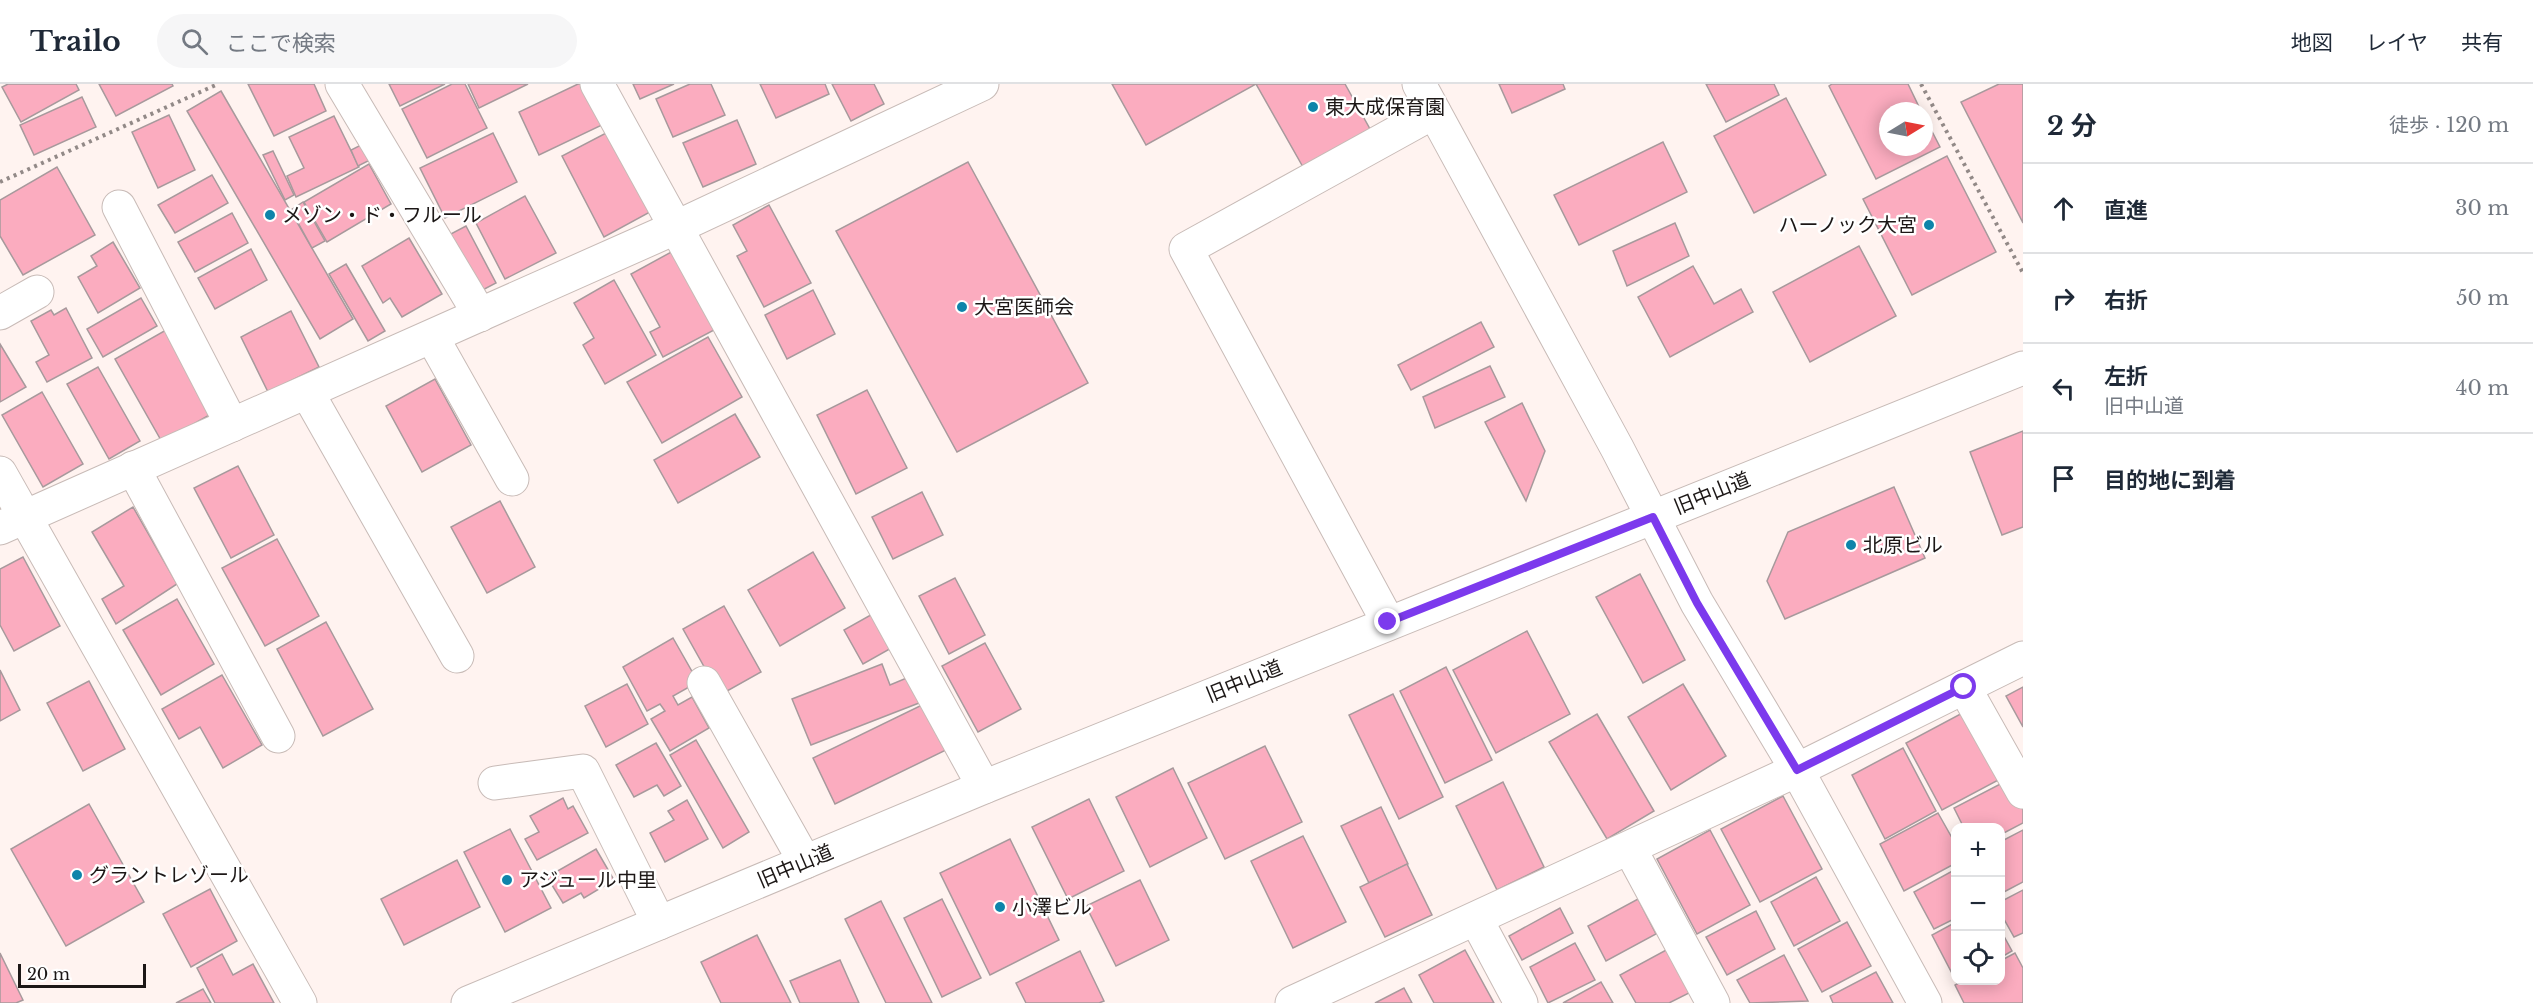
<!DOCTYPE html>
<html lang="ja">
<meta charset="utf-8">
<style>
:root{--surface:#fff;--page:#f6f6f7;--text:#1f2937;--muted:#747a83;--line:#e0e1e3}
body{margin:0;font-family:"Libre Baskerville","Noto Sans JP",serif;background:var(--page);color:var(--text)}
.controls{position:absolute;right:18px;bottom:18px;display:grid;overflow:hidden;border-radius:12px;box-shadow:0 3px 15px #0003}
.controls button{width:54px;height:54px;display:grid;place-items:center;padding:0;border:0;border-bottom:2px solid var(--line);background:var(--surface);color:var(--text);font:30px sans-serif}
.compass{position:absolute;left:1879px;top:18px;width:54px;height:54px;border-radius:50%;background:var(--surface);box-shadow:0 3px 15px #0003;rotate:80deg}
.scale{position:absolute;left:18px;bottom:15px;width:128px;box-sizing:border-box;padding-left:6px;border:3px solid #1c1716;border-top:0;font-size:16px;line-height:21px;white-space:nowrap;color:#1c1716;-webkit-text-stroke:4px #fff;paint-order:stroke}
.stop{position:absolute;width:18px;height:18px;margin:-14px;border:4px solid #7c3aed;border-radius:50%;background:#fff}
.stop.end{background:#7c3aed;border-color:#fff;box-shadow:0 2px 6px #0008}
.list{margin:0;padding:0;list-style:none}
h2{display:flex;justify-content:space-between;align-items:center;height:78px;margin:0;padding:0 24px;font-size:26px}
h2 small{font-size:20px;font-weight:400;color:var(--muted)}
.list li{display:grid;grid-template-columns:39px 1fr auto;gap:18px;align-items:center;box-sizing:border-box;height:90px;padding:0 24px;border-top:2px solid var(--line)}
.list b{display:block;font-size:22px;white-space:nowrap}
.list p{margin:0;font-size:20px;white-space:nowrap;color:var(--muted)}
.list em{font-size:20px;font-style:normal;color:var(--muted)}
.icon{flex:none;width:33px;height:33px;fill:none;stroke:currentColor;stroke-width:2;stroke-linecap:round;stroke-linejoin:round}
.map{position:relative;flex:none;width:2023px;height:919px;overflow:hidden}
header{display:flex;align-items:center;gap:36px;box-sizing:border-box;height:84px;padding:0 30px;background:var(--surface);border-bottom:2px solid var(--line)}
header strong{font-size:28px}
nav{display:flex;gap:33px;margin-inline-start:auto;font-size:21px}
.search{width:420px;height:54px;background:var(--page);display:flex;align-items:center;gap:15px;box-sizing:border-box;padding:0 21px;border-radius:33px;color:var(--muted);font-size:22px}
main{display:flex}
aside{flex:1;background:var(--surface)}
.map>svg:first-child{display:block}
.building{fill:#fbacbf;stroke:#a7999c;stroke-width:1.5}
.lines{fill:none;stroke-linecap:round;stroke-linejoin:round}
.minor-casing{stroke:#c8bbb7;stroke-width:35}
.major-casing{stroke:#c8bbb7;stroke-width:35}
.path{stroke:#928987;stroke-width:4;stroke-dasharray:3 4.5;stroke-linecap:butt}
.minor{stroke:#fff;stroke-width:33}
.major{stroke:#fff;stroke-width:33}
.route{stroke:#7c3aed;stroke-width:8}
.poi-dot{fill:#0e84aa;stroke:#fff;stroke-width:2}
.labels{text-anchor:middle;stroke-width:5;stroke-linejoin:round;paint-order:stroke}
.poi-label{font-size:20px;fill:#1c1716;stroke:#fff;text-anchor:start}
.street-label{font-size:20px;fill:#1c1716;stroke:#fff}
</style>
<header>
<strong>Trailo</strong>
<div class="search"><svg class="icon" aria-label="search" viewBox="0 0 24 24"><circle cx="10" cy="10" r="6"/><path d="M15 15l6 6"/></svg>ここで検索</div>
<nav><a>地図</a><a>レイヤ</a><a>共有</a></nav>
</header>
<main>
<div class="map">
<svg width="2023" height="919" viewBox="0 0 2023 919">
<rect width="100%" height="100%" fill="#fff3f0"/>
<!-- building -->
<g class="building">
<polygon points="8,0 76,0 79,6 21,38 2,3"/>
<polygon points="99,0 172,0 173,2 116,32"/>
<polygon points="248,0 314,0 326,27 274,52"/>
<polygon points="389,0 445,0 400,22"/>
<polygon points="452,0 465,0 487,44 427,74 402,25"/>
<polygon points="468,0 528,0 479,24"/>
<polygon points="578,0 583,0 602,41 539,71 519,28"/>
<polygon points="633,0 674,0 640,15"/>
<polygon points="690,0 711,0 725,31 673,53 656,15"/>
<polygon points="760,0 825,0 829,10 776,34"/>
<polygon points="832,0 874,0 884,20 851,37"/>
<polygon points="1112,0 1256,0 1146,61"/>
<polygon points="1256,0 1345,0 1370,45 1303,83"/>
<polygon points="1499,0 1563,0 1565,5 1512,29"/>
<polygon points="1706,0 1774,0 1779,11 1726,38"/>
<polygon points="1832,0 1908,0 1921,27 1888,27 1888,63 1924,63 1924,32 1940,63 1876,95 1829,2"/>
<polygon points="1999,0 2023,0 2023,139 1961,18"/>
<polygon points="221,7 353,235 320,255 187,27"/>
<polygon points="82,13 96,43 34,71 20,41"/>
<polygon points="1786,14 1826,91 1754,129 1714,52"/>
<polygon points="169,31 195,86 158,104 132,48"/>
<polygon points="334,32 359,83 296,113 287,92 304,84 289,53"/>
<polygon points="737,36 756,80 703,103 683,59"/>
<polygon points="608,48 650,128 604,153 562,72"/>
<polygon points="493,49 517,98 445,134 420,84"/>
<polygon points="1663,58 1687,108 1579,161 1554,111"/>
<polygon points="363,60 370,76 358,82 351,66"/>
<polygon points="273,67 294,111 285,116 263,71"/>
<polygon points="1947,72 1996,168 1912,211 1863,115"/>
<polygon points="968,78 1088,299 957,368 836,147"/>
<polygon points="369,80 391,120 327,158 304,118"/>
<polygon points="57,83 95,151 23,191 0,152 0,116"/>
<polygon points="212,91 228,119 175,149 158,121"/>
<polygon points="525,112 556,169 505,195 476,139"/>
<polygon points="303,118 325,157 312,164 291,126"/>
<polygon points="769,121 811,199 764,223 737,172 747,167 733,141"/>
<polygon points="232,129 248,159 195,188 178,158"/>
<polygon points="1675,139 1689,172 1627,202 1613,167"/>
<polygon points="466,142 496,199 475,210 445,153"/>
<polygon points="409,154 442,210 402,233 390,214 383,219 362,182"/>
<polygon points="113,158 140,204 98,229 78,193 97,182 91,172"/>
<polygon points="1859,162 1896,232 1810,278 1773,208"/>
<polygon points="251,165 267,196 215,225 198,194"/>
<polygon points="675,166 716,245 663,273 650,248 660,243 631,190"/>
<polygon points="346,180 385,247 368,257 329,190"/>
<polygon points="1693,182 1714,220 1741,205 1753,228 1670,273 1638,213"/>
<polygon points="614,196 656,271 605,300 583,261 594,254 574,219"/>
<polygon points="813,206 835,250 787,275 765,231"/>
<polygon points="141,214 157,242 103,273 87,245"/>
<polygon points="66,224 92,274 47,298 36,278 49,271 31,237 51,226 54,231"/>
<polygon points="291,227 319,283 268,308 241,253"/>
<polygon points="1481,238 1494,263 1411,306 1398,281"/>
<polygon points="166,246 213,329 162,358 115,275"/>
<polygon points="708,253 742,313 662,359 627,298"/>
<polygon points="0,260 26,303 0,318"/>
<polygon points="1490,282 1505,313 1435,344 1423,313"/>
<polygon points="98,283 140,357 109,375 67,300"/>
<polygon points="435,295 471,361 422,388 386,322"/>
<polygon points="867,306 907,384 856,410 817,331"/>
<polygon points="42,308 83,380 43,403 2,331"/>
<polygon points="1522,319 1545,367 1526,417 1485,338"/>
<polygon points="735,330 760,373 678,419 654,376"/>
<polygon points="2023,347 2023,443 2002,451 1970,368"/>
<polygon points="238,382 274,451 231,474 194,404"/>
<polygon points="1894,403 1925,474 1785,535 1767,497 1788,448"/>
<polygon points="922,408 943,451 893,475 872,433"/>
<polygon points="500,417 535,483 487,509 451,443"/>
<polygon points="133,423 177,500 116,540 102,515 124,502 92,448"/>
<polygon points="277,455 319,532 265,562 222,484"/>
<polygon points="813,468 845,524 780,562 748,506"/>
<polygon points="23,473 60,542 14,567 0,541 0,485"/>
<polygon points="1640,490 1685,576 1643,599 1596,513"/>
<polygon points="955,494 985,551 949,570 919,512"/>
<polygon points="177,515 214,580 161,611 123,546"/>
<polygon points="724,522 761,588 720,611 683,545"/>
<polygon points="876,528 895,562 863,580 844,546"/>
<polygon points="326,538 373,625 323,652 277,565"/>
<polygon points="1527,547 1570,630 1496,669 1453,586"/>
<polygon points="673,554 698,598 673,612 678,621 692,613 709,644 670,667 651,635 665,627 660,620 647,627 623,583"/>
<polygon points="985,559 1021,625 978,648 942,582"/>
<polygon points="882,580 890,601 909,593 919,619 811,661 792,615"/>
<polygon points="1446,583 1492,676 1445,699 1400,607"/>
<polygon points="0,586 20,626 0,637"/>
<polygon points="222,591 262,661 223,684 200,643 179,655 162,625"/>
<polygon points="89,597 125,665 83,687 47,619"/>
<polygon points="627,600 648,640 606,663 585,622"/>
<polygon points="1683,600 1726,672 1671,706 1628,633"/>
<polygon points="2023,603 2023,643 2006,612"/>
<polygon points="1393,610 1443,713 1399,735 1349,631"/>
<polygon points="924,620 946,666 835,720 813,674"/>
<polygon points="1968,626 2004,693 1942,726 1906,659"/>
<polygon points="1597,630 1654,727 1607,755 1549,658"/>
<polygon points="696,656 749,748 723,764 670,671"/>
<polygon points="656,659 681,702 664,712 657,701 634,713 616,681"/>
<polygon points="1265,662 1302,738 1225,775 1188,699"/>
<polygon points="1903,664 1936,727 1885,755 1852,691"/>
<polygon points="1173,684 1207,754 1150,783 1116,713"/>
<polygon points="2008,696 2023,726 2023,739 2000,751 2000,744 1964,744 1954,724"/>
<polygon points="1503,698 1544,783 1497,806 1456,722"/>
<polygon points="1783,712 1822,785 1760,818 1721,745"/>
<polygon points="563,714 568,725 573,722 588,749 537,776 525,755 539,748 530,732"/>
<polygon points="1089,715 1124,787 1068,815 1032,743"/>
<polygon points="687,716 708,755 665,778 650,749 674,736 668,727"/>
<polygon points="89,720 144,818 66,862 11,765"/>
<polygon points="1381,723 1408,780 1369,799 1341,742"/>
<polygon points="1938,729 1956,761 1956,779 1904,807 1880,760"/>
<polygon points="510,745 551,824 505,848 464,768"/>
<polygon points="1710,746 1750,821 1697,850 1657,775"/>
<polygon points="2023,746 2023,798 2002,809 2000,758"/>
<polygon points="1303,752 1346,838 1293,864 1251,777"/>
<polygon points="1010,755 1059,856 990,891 940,789"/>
<polygon points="596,765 614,796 584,814 581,809 563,819 547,793"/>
<polygon points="457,776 480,823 404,861 381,815"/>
<polygon points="1407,780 1432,831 1385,853 1360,803"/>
<polygon points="1956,785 1956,834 1934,845 1914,808"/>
<polygon points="1816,793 1840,837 1794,862 1771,818"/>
<polygon points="1140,796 1169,856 1116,882 1086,822"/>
<polygon points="210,805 237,857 191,883 163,830"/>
<polygon points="2023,806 2023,849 2014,853 2000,828 2000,818"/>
<polygon points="942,815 981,894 942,913 904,834"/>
<polygon points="1638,815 1656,850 1606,877 1588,842"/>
<polygon points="881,817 932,919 886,919 845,835"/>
<polygon points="1560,824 1573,849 1522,876 1509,852"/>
<polygon points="1756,827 1775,865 1727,891 1706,853"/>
<polygon points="1847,838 1871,882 1822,908 1798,865"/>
<polygon points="1956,838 1957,896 1956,897 1932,851"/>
<polygon points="2000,845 2012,867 2000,874"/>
<polygon points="757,851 791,919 721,919 701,878"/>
<polygon points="1575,859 1595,896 1548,919 1530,883"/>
<polygon points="1668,865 1691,908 1669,919 1636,919 1620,891"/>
<polygon points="1465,866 1494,919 1434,919 1419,891"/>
<polygon points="1080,867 1104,917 1099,919 1026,919 1016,899"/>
<polygon points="0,869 23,916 16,919 0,919"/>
<polygon points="2015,869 2023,884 2023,919 1964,919 1955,901 1964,896 2000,896 2000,877"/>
<polygon points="222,870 233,891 253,880 274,919 215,919 197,884"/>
<polygon points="1784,871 1808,917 1750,919 1737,896"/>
<polygon points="840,876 859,919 800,919 790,897"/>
<polygon points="1876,888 1893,919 1833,919 1830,912"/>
<polygon points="1601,898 1613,919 1563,919"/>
<polygon points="1404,904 1412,919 1375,919"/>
<polygon points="203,905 211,919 176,919"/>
</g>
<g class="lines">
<defs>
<g id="minor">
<polyline points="342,0 480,231"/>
<polyline points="597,0 984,703"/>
<polyline points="1419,0 1617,364 1697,519 1797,686 1925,919"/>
<polyline points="119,123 232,341"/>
<polyline points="0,229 37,208"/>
<polyline points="432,253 512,395"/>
<polyline points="307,308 457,572"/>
<polyline points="133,384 278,652"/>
<polyline points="0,389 300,919"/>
<polyline points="0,444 677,143 982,0"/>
<polyline points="1388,538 1186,165 1434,28"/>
<polyline points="704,599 805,778"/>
<polyline points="1964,603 2023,708"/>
<polyline points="495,699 583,687 659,839"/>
<polyline points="1630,765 1713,919"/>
<polyline points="1476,835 1521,919"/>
<polyline points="1292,919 1797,686 2023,574"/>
</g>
<polyline id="major" points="468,919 984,703 2023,284"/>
</defs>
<!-- minor casing -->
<use href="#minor" class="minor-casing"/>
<!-- major casing -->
<use href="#major" class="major-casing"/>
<!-- path -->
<g class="path">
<polyline points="1921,0 2023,189"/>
<polyline points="0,98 218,0"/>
</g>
<!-- minor -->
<use href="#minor" class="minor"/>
<!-- major -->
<use href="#major" class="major"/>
</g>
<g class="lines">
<!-- route -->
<polyline class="route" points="1388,538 1653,433 1697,519 1797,686 1964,603"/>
</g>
<!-- markers -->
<g class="poi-dot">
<circle cx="1313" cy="23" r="6"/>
<circle cx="270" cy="131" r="6"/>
<circle cx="1929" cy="141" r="6"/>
<circle cx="962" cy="223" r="6"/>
<circle cx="1851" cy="461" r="6"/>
<circle cx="77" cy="791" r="6"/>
<circle cx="507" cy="796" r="6"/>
<circle cx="1000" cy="823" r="6"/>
</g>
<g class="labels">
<!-- poi labels -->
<g class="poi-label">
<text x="1325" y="30">東大成保育園</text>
<text x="282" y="138">メゾン・ド・フルール</text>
<text x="1917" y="148" text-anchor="end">ハーノック大宮</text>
<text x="974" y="230">大宮医師会</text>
<text x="1863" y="468">北原ビル</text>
<text x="89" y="798">グラントレゾール</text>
<text x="519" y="803">アジュール中里</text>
<text x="1012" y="830">小澤ビル</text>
</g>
<!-- street labels -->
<g class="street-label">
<text transform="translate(1712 409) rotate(-22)" y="7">旧中山道</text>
<text transform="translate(1244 597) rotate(-22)" y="7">旧中山道</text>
<text transform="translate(795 782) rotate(-23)" y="7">旧中山道</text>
</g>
</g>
</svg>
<div class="controls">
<button>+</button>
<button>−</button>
<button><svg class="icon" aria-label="locate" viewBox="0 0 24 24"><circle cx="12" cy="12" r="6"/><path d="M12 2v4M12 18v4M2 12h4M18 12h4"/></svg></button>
</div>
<svg class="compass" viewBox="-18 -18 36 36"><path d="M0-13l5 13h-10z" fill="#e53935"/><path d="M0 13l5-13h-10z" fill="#747a83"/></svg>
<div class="scale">20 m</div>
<div class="stop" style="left:1964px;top:603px"></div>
<div class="stop end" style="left:1388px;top:538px"></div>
</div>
<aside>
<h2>2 分<small>徒歩 · 120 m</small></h2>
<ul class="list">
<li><svg class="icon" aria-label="ahead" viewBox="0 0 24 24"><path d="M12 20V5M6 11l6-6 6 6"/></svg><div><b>直進</b></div><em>30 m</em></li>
<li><svg class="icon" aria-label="right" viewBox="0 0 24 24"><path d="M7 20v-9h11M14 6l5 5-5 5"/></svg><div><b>右折</b></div><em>50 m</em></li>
<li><svg class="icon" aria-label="left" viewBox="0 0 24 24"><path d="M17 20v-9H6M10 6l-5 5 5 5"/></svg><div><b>左折</b><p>旧中山道</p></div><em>40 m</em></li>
<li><svg class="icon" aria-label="arrive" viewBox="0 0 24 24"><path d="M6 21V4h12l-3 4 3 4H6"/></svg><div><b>目的地に到着</b></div></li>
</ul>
</aside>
</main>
